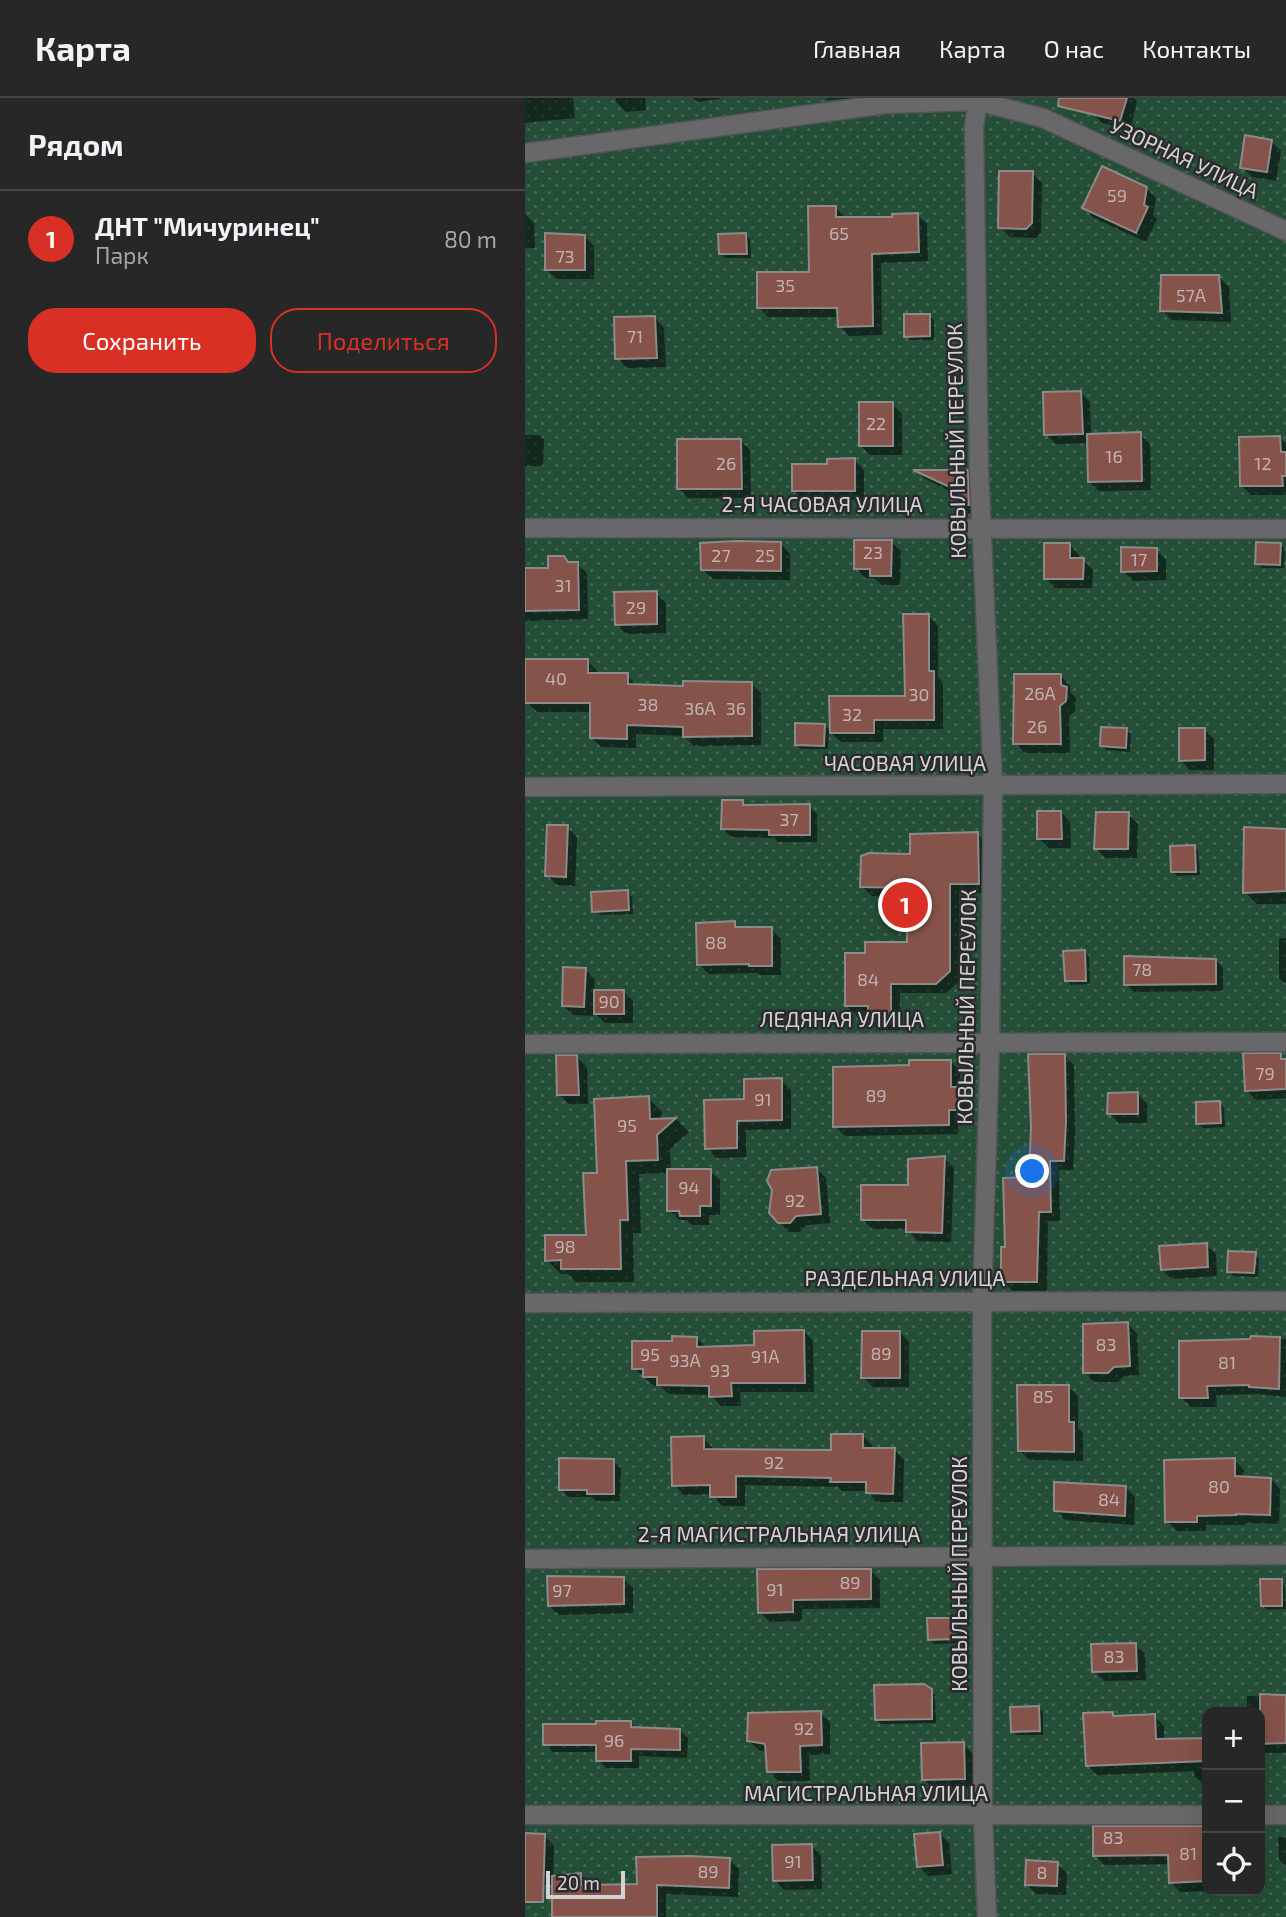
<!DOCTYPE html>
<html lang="ru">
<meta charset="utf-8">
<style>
:root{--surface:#282728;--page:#302f30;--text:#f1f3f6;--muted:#a5a5a8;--line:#444445;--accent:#d93025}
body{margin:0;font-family:"Exo 2",sans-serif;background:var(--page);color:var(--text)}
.controls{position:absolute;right:21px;bottom:21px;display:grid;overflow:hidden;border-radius:14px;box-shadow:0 7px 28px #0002}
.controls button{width:63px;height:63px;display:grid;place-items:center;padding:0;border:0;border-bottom:2px solid var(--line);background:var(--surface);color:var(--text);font:35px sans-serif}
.scale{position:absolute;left:21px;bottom:18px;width:79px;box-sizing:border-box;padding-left:7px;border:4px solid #d3d3d4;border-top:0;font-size:19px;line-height:24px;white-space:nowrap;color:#d3d3d4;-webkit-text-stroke:5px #2b2a2c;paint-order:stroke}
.you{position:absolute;left:508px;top:1074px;width:24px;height:24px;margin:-18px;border:5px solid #fff;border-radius:50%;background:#1a73e8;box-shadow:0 0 0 10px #1a73e833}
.badge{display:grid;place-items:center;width:46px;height:46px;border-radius:50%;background:var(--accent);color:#fff;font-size:23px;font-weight:700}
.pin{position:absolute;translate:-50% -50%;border:4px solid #fff;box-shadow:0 2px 7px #0006}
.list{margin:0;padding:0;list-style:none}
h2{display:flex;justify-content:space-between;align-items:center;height:91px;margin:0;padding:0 28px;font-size:30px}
h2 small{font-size:23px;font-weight:400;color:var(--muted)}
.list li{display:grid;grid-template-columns:46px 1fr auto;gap:21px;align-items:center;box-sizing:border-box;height:98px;padding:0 28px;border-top:2px solid var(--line)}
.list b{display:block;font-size:26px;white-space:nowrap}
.list p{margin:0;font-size:23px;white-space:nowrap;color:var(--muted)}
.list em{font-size:23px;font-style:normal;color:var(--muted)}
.actions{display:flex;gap:14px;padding:21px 28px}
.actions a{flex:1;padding:16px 0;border:2px solid var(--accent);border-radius:28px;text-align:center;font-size:24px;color:var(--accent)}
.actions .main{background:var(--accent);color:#fff}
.icon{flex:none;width:38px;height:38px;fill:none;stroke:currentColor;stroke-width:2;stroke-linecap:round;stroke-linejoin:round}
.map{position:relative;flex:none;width:761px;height:1819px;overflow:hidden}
header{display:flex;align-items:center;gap:42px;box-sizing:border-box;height:98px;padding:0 35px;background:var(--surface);border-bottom:2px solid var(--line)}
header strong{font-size:33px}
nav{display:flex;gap:38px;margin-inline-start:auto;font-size:24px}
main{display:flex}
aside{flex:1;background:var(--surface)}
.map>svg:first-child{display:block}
.garden{fill:url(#garden-dots);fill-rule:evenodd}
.shadow{fill:#0007}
.building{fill:#85534a;stroke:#8d8a89;stroke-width:2}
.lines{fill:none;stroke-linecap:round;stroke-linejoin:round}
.minor-casing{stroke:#545355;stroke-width:21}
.minor{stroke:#686769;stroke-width:18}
.labels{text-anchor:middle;stroke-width:5;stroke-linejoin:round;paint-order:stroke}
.number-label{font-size:18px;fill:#c0b3b2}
.street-label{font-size:21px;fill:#d3d3d4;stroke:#2b2a2c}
</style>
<header>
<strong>Карта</strong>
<nav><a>Главная</a><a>Карта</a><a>О нас</a><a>Контакты</a></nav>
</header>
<main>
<aside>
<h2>Рядом<small></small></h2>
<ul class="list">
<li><span class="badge">1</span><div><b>ДНТ &quot;Мичуринец&quot;</b><p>Парк</p></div><em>80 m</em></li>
</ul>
<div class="actions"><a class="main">Сохранить</a><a>Поделиться</a></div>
</aside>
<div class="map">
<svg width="761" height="1819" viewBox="0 0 761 1819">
<defs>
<pattern id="garden-dots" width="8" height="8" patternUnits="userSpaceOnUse" patternTransform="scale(1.75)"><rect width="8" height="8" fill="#244e37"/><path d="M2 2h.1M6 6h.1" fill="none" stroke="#436753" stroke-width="1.8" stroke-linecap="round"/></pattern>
</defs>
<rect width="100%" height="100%" fill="#353436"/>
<!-- garden -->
<path class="garden" d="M 0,0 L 761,0 L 761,1819 L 0,1819 ZM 682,1614 L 735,1614 L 735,1793 L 682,1793 Z"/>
<!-- shadow -->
<g class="shadow">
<polygon points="0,0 48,0 50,20 0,25"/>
<polygon points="91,0 120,0 121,12 101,14 91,4"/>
<polygon points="168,0 195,0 195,1 172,4"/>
<polygon points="301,0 336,0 303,2"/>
<polygon points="572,0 609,0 612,4 605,32 577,25 568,15"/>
<polygon points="746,43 756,53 751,83 727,79 717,69"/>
<polygon points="507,75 517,85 516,135 511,140 485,139 475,129"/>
<polygon points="621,90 631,100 628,117 632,121 621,144 569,120 559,110"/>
<polygon points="311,110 321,120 369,120 392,117 402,126 403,163 356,165 357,237 324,238 315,228 314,219 243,219 234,209 286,175"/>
<polygon points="0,116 9,125 10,150 0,150"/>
<polygon points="220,137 225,141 226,160 200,160 195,156"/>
<polygon points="59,138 69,148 69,181 32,181 22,172"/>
<polygon points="694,179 704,189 706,224 647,222 637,212"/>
<polygon points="404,218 409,222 409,242 385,242 381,238"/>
<polygon points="130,220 139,230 141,269 102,270 92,260"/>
<polygon points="555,294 565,304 566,337 615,336 625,346 626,392 574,393 564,384 563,345 531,346 521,336"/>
<polygon points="367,306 377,316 377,357 345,357 335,347"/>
<polygon points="0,337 14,337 19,341 18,368 0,368"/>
<polygon points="755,340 761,346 761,397 726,397 716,387"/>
<polygon points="215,342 225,352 226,400 163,400 153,390"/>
<polygon points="329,362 339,372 339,402 278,402 268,392 304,368"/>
<polygon points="392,373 442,373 452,383 453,416 439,416 429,407 429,395 400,381"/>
<polygon points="366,444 376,453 375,487 357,487 349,480 340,480 331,470"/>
<polygon points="256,446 265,456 265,482 188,481 178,472"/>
<polygon points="755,446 760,451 759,470 737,470 732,465"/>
<polygon points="545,447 554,457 554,462 558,462 568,472 567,490 530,490 521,480"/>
<polygon points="631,452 641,462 641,482 608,483 598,473"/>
<polygon points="44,466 52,466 62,475 63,521 0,523 0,472 25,472"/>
<polygon points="131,495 141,505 141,535 101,536 91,526"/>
<polygon points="404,518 413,528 413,579 418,584 418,631 358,631 358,644 316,644 306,635 381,599"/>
<polygon points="62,563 72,572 72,577 102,577 113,588 159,590 226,586 236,595 236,647 169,648 159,638 111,636 111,650 76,649 66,639 67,614 12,614 2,605"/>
<polygon points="536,578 545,588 545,594 551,600 550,613 544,618 545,655 500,655 490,645"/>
<polygon points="299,627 304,632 303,651 276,651 271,646"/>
<polygon points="601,632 606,636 605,654 581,652 577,648"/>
<polygon points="679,632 689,641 689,672 665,672 656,662"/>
<polygon points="217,704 223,709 284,708 292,716 292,744 253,744 249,740 206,739 198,731"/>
<polygon points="536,714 545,724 546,750 524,750 514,740"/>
<polygon points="603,716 613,726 612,760 580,760 571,750"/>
<polygon points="42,729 52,739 50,788 32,787 22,777"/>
<polygon points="721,731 761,733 761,806 732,806 720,794"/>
<polygon points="453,736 462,746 463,795 434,795 434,883 421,895 375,895 375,932 354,932 344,922 344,917 332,917 322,908 342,857 384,846 384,799 347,798 337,789 387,758"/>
<polygon points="669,749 673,753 675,777 652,778 648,774"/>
<polygon points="102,794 107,799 108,816 74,817 69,813"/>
<polygon points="209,825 216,831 246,831 256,841 256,877 235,877 233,875 184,876 174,866"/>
<polygon points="754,840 761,840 761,886 754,880"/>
<polygon points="559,854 564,858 565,886 546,887 542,883"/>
<polygon points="690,862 698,870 698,893 609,894 601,886"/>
<polygon points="60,871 70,881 69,894 98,893 108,903 108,925 80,925 69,914 68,918 48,917 38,908"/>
<polygon points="755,957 761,963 761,1000 731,1002 721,992"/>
<polygon points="540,958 549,967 550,1035 548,1072 534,1072 535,1123 523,1123 522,1193 488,1193 478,1183 482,1150 506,1081"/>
<polygon points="52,959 62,969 63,1006 44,1006 34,996"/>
<polygon points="425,963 435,973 435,993 443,1001 443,1021 433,1021 433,1036 320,1038 310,1028 386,969"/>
<polygon points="256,982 266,992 266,1031 221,1032 221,1059 191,1060 182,1050 221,1003"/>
<polygon points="613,996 622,1006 622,1025 594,1025 584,1015"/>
<polygon points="123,1000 137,1014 137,1022 151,1021 164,1034 145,1051 146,1073 185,1073 195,1082 195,1117 184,1117 184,1127 167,1127 162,1122 154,1122 144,1112 144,1075 114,1076 116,1135 108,1135 109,1184 51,1184 43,1176 36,1176 22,1162 63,1139 74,1076"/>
<polygon points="695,1005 699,1010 700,1029 678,1030 673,1025"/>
<polygon points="419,1060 429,1070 426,1144 392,1143 383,1131 347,1131 337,1121"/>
<polygon points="292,1071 301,1080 305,1125 281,1127 275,1134 264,1134 246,1115"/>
<polygon points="681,1147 691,1156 692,1178 647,1181 637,1172"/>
<polygon points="730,1156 734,1161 733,1179 709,1178 704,1173"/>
<polygon points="603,1226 612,1236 614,1277 599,1278 593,1284 569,1284 559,1274"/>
<polygon points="279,1233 288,1243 289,1294 215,1294 216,1308 196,1308 186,1297 144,1296 135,1288 129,1288 109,1270 149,1245 172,1240 181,1250 231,1248"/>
<polygon points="375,1234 384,1244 384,1289 348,1289 338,1279"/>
<polygon points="727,1240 761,1241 761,1299 734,1296 691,1297 692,1309 666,1309 656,1299 727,1243"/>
<polygon points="543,1288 553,1298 553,1330 558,1335 558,1363 505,1362 495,1353"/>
<polygon points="338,1338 347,1347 347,1352 369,1352 379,1362 378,1404 352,1404 342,1393 317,1393 313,1389 220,1387 220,1408 197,1408 187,1396 159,1397 149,1387 178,1340 188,1350 188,1353 308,1354"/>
<polygon points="709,1362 719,1372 719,1380 746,1381 755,1391 754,1426 720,1425 720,1427 681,1427 681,1433 652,1433 642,1423"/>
<polygon points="88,1363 96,1370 95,1403 71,1403 67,1399 43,1399 36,1391"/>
<polygon points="600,1389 610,1399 609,1427 540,1422 531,1412"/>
<polygon points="345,1472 355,1482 355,1510 277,1511 277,1523 245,1524 235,1514"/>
<polygon points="98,1481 108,1490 108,1515 34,1517 24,1508"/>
<polygon points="756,1482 760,1487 761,1511 742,1512 737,1507"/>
<polygon points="430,1522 434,1526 435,1545 409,1546 404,1541"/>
<polygon points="611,1547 620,1556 621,1582 579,1583 569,1573"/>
<polygon points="405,1592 410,1597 411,1625 356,1626 351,1621"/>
<polygon points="722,1598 761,1598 761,1655 735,1655 735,1614 722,1614"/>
<polygon points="514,1610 518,1614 518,1637 492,1637 487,1633"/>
<polygon points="295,1615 305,1624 305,1656 284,1657 285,1683 253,1683 244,1673 242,1654 234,1652 224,1643"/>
<polygon points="587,1616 591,1620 629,1618 639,1628 639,1642 682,1642 682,1686 678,1687 669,1677 669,1673 572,1677 562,1667"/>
<polygon points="105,1625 112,1631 154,1632 163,1640 162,1660 114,1658 114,1670 81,1670 73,1662 73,1654 28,1654 20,1646 20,1627"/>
<polygon points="438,1646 448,1656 449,1690 408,1691 399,1681"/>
<polygon points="682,1730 683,1793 655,1794 646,1784 645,1766 579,1767 570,1757"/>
<polygon points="415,1736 424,1745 427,1776 403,1778 394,1768"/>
<polygon points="0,1737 20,1738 29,1748 28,1779 55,1777 65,1787 114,1788 204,1761 214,1771 213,1799 141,1796 141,1819 29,1819 29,1787 0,1786"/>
<polygon points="753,1739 761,1739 761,1769 754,1761"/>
<polygon points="287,1748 296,1758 297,1791 259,1792 250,1782"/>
<polygon points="532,1766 542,1775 541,1797 511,1796 502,1786"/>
</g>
<!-- building -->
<g class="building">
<polygon points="534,0 602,0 595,23 533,8"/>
<polygon points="720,37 747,42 742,74 715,70"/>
<polygon points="577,68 622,89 619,107 623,109 611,135 557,110"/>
<polygon points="474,73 508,73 507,125 501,131 473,130"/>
<polygon points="283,108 311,108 311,119 367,119 367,116 393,115 394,154 347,156 348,228 313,229 312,210 232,210 232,174 284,174"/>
<polygon points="20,135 60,137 60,172 20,172"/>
<polygon points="221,135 222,156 194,156 193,136"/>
<polygon points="636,177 694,177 697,215 635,213"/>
<polygon points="379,216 405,216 405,238 379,239"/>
<polygon points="130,218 132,260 90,261 89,219"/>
<polygon points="556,293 558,336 519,337 518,294"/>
<rect x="334" y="304" width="34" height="44"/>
<polygon points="616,334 617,383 563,384 562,336"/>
<polygon points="755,338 756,354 761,354 761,378 757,378 758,388 715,388 714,339"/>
<polygon points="152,341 216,341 217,391 152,391"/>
<polygon points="330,360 330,393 267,393 267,366 302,366 302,361"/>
<polygon points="388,372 443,372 444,407 427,407 427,390"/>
<polygon points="329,442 367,442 366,478 345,478 345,471 329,471"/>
<polygon points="211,443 256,444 256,473 176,472 175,445"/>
<polygon points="731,444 756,445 755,467 730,466"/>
<polygon points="519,445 545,445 545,460 559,460 558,481 519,481"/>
<polygon points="596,449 632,450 632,473 596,474"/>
<polygon points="23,458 39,458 43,464 53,464 54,512 0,513 0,470 23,470"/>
<polygon points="132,493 132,526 90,527 89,494"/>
<polygon points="378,516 404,516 404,573 409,573 409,622 349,622 349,635 305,635 304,598 380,598"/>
<polygon points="0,561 63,561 63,575 103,575 103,586 158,588 158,583 227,584 227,638 158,639 158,629 102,627 102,641 65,640 65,605 0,605"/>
<polygon points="489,576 536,576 536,587 542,589 541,603 535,608 536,646 488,646"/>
<polygon points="270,625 300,626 299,648 270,647"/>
<polygon points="576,629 602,630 601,650 575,648"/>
<polygon points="654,630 680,630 680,662 654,663"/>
<polygon points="197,702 218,702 218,707 285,706 285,737 244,737 244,732 196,731"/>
<polygon points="512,713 536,713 537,741 512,741"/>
<polygon points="571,714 604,714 603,751 569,751"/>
<polygon points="22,727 43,727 41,779 20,778"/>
<polygon points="719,729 761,731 761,793 718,795"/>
<polygon points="453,734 454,786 425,786 425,873 411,886 366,886 366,923 343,923 343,908 320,908 320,855 340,855 340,844 382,844 382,790 335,789 336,758 344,755 385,756 385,736"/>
<polygon points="670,747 671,774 646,774 645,748"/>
<polygon points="103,792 104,812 67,814 66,794"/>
<polygon points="210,823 210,829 247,829 247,868 224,868 224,866 172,867 171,825"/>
<polygon points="560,852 561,883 540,883 538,853"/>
<polygon points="599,858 691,861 691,886 599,887"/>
<polygon points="38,869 61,870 59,909 37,908"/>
<rect x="69" y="892" width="30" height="24"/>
<polygon points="718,955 756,955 756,961 761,961 761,991 720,993"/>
<polygon points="503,956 540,956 541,1024 539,1063 525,1063 526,1114 514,1114 512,1184 476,1184 476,1149 480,1149 478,1080 504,1079 506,1029"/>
<polygon points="31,957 52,957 54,997 32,997"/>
<polygon points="384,962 426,962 426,989 434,989 434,1012 424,1012 424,1027 308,1029 308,969 384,967"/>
<polygon points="257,980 257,1022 212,1023 212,1050 180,1051 179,1002 219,1001 219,981"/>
<polygon points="613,994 613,1016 582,1016 583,995"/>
<polygon points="124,998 125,1021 151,1020 132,1037 133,1062 101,1063 103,1122 95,1122 96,1171 36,1171 36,1162 20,1163 20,1137 61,1137 58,1075 72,1075 69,1001"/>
<polygon points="695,1003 696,1025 671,1026 671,1004"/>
<polygon points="420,1058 417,1135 381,1134 381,1122 336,1122 336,1087 383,1087 383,1061"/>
<polygon points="292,1069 296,1116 271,1118 265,1125 253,1125 244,1115 247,1092 242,1083 246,1072"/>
<polygon points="142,1071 186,1071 186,1108 175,1108 175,1118 155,1118 154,1113 142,1113"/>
<polygon points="682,1145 683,1169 636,1172 634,1148"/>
<polygon points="703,1153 731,1154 729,1175 702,1174"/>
<polygon points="603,1224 605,1268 589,1269 583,1275 558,1275 558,1226"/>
<polygon points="279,1232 280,1285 206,1285 207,1298 184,1299 184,1288 132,1287 132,1279 118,1279 118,1271 107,1271 107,1243 147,1243 147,1238 172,1239 172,1249 229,1247 229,1233"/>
<polygon points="337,1233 375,1233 375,1280 336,1280"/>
<polygon points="726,1238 755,1239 754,1291 724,1289 724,1287 682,1288 683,1300 654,1300 654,1243 725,1241"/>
<polygon points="492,1287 544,1287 544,1324 549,1324 549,1354 493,1353"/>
<polygon points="306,1336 338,1336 338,1350 370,1350 368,1396 341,1395 341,1384 305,1384 306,1380 211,1378 211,1399 185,1399 185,1387 147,1388 146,1339 179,1338 179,1351 306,1352"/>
<polygon points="34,1360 89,1361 89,1396 62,1396 62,1392 34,1392"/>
<polygon points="710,1360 710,1378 746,1380 745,1417 711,1416 711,1417 672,1418 672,1424 640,1424 639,1362"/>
<polygon points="529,1384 601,1388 600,1418 529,1413"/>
<polygon points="232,1471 346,1471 346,1501 268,1502 268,1514 233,1515"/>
<polygon points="22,1478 99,1479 99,1506 23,1508"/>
<polygon points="735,1481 757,1481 757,1508 736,1508"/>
<polygon points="402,1520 431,1520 431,1541 403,1542"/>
<polygon points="611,1545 612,1573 567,1574 566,1546"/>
<polygon points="399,1586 407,1591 407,1621 350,1622 349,1587"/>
<polygon points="735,1596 761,1597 761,1645 735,1646"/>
<polygon points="514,1608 515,1633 486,1634 485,1609"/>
<polygon points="296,1613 297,1647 275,1648 276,1674 242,1674 240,1646 222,1643 223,1615"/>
<polygon points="588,1614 588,1618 630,1616 631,1641 682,1640 682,1663 561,1668 558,1615"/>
<polygon points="71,1623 106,1623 106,1629 155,1631 155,1652 106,1651 106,1663 71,1663 71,1647 18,1647 18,1626 71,1626"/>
<polygon points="439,1644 440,1681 397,1682 396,1645"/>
<polygon points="568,1728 682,1728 682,1783 644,1785 643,1757 568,1758"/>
<polygon points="415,1734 418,1767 392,1769 389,1736"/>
<polygon points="0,1735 20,1736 18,1804 0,1804"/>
<polygon points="287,1746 288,1782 248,1783 247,1747"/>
<polygon points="165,1758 205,1760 204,1790 132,1787 132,1819 27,1819 27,1778 56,1775 56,1787 112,1786 111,1759"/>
<polygon points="501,1762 533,1764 532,1788 500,1787"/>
</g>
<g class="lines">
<defs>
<g id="minor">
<polyline points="453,0 449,29 454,372 468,688 465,944 457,1203 458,1719 462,1819"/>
<polyline points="0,55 361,6 452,3 518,20 761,133"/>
<polyline points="0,430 761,431"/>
<polyline points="0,689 761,686"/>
<polyline points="0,946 761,944"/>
<polyline points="0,1205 761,1203"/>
<polyline points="0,1461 761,1457"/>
<polyline points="0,1717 682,1717"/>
<polyline points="735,1717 761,1717"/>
</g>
</defs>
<!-- minor casing -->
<use href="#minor" class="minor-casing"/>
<!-- minor -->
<use href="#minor" class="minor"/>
</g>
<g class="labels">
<!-- number labels -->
<g class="number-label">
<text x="592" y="104">59</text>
<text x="314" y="142">65</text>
<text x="40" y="165">73</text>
<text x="260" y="194">35</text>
<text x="666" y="204">57А</text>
<text x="110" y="245">71</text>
<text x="351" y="332">22</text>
<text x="589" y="365">16</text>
<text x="201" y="372">26</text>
<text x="738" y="372">12</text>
<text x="348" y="461">23</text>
<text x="196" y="464">27</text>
<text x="240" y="464">25</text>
<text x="614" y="468">17</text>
<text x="38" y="494">31</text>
<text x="111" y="516">29</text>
<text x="31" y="587">40</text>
<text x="515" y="602">26А</text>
<text x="394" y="603">30</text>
<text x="123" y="613">38</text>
<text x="175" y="617">36А</text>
<text x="211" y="617">36</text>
<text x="327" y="623">32</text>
<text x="512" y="635">26</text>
<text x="264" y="728">37</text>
<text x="191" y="851">88</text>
<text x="617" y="878">78</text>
<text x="343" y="888">84</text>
<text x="84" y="910">90</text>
<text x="740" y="982">79</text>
<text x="351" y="1004">89</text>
<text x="238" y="1008">91</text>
<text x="102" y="1034">95</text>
<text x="164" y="1096">94</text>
<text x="270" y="1109">92</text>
<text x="40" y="1155">98</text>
<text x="581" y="1253">83</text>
<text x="356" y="1262">89</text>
<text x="125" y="1263">95</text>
<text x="240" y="1265">91А</text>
<text x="160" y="1269">93А</text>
<text x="702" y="1271">81</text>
<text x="195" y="1279">93</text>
<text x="518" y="1305">85</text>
<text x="249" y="1371">92</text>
<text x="694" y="1395">80</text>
<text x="584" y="1408">84</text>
<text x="325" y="1491">89</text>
<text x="250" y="1498">91</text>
<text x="37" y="1499">97</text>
<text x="589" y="1565">83</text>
<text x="279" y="1637">92</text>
<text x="89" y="1649">96</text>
<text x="588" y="1746">83</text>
<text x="663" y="1762">81</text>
<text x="268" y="1770">91</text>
<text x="183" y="1780">89</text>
<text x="517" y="1781">8</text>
</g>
<!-- street labels -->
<g class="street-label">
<text transform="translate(659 61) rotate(25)" y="7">УЗОРНАЯ УЛИЦА</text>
<text transform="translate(432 343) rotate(-91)" y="7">КОВЫЛЬНЫЙ ПЕРЕУЛОК</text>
<text x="297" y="414">2-Я ЧАСОВАЯ УЛИЦА</text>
<text x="380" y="673">ЧАСОВАЯ УЛИЦА</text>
<text transform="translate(442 909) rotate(-89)" y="7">КОВЫЛЬНЫЙ ПЕРЕУЛОК</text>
<text x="317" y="929">ЛЕДЯНАЯ УЛИЦА</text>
<text x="380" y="1188">РАЗДЕЛЬНАЯ УЛИЦА</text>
<text x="254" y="1444">2-Я МАГИСТРАЛЬНАЯ УЛИЦА</text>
<text transform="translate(435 1476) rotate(-90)" y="7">КОВЫЛЬНЫЙ ПЕРЕУЛОК</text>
<text x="341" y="1703">МАГИСТРАЛЬНАЯ УЛИЦА</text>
</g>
</g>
</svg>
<div class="controls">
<button>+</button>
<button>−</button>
<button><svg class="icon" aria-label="locate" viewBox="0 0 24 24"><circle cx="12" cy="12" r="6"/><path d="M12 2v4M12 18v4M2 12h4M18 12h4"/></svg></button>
</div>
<div class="scale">20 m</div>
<div class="you"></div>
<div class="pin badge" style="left:380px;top:807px">1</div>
</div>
</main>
